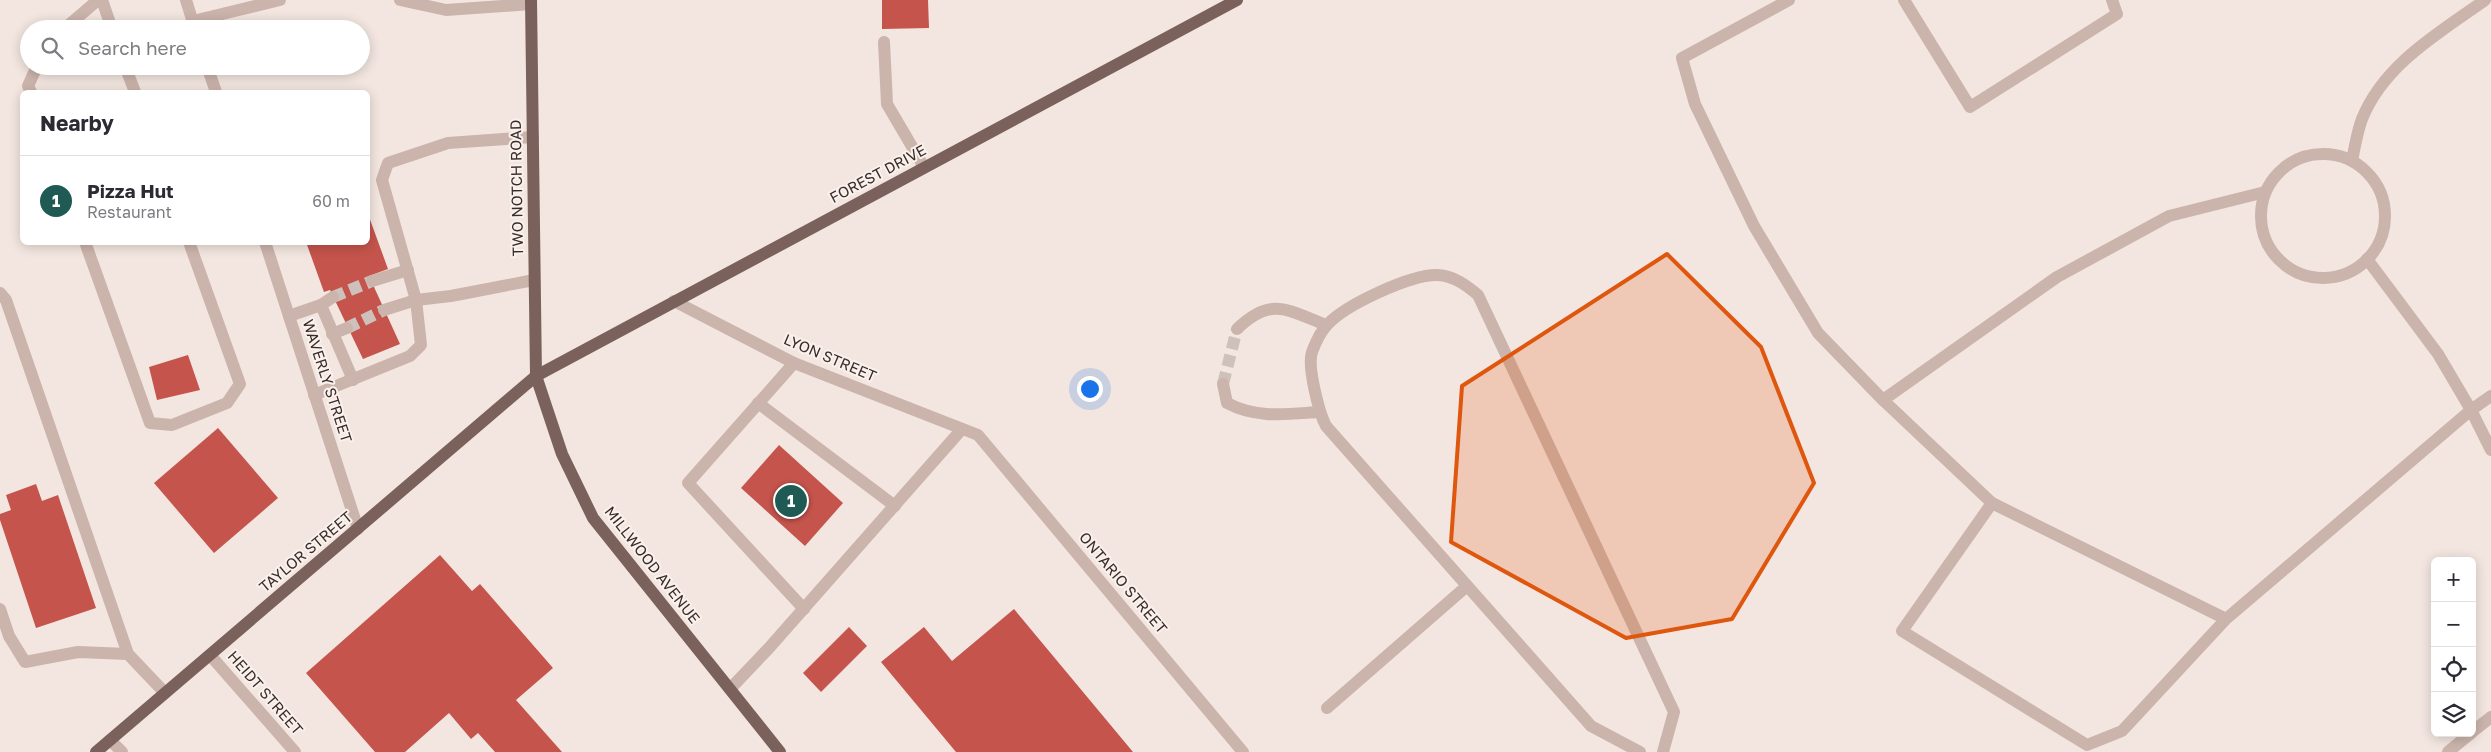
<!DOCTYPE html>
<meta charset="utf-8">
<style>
:root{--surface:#fff;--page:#f7f7f7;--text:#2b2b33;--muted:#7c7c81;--line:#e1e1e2;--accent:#205a54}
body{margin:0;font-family:"Golos Text",sans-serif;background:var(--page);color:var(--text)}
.controls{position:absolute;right:15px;bottom:15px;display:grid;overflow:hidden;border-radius:8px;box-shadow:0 2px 12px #0003}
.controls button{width:45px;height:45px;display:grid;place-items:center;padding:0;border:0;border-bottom:1px solid var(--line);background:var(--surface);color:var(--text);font:25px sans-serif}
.you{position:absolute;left:1089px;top:388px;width:18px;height:18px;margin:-12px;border:4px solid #fff;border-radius:50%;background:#1a73e8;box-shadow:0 0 0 8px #1a73e833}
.badge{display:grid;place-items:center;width:32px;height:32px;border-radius:50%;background:var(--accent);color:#fff;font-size:16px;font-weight:700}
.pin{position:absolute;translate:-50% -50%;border:2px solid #fff;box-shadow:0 1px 5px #0006}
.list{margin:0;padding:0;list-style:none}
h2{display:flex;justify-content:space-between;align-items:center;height:65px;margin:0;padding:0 20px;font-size:21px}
h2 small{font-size:16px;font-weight:400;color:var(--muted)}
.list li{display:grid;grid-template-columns:32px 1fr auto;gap:15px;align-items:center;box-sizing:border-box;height:90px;padding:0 20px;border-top:1px solid var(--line)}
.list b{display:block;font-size:19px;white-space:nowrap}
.list p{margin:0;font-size:16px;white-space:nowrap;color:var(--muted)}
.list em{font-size:16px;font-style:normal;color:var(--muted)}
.icon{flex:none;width:28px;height:28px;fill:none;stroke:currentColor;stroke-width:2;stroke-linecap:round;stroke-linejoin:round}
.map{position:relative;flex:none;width:2491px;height:752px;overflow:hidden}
.search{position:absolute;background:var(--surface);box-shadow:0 2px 12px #0003;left:20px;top:20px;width:350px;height:55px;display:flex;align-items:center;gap:12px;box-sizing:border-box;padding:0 18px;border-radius:28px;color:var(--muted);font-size:19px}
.panel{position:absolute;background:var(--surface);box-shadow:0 2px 12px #0003;left:20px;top:90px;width:350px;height:155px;border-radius:8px}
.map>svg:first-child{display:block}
.building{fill:#c4544c}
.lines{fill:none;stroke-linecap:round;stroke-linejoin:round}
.minor-tunnel{stroke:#cec1bc;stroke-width:12;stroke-dasharray:12 6;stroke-linecap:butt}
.minor{stroke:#cbb4ab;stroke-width:12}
.major{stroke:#7b615c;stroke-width:12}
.marked{fill:#df570e;fill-opacity:0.2;stroke:#df570e;stroke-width:4;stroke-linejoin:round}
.labels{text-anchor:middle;stroke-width:4;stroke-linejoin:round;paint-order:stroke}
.street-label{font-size:15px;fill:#392c2a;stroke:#faf1ec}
</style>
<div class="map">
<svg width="2491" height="752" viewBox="0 0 2491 752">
<rect width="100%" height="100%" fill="#f3e6e0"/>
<!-- building -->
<g class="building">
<polygon points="882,0 928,0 929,28 882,29"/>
<polygon points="368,214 388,269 369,276 400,344 363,359 330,290 324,292 306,242 368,242"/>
<polygon points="188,355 200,390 157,400 149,367"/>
<polygon points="218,428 278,498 214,553 154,483"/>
<polygon points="779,445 843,503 805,546 741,488"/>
<polygon points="36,484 42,501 58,495 96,608 36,628 0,520 0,514 11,510 6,495"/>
<polygon points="440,555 472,591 480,584 553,668 516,700 562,752 495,752 478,733 471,739 449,713 405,752 375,752 306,673"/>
<polygon points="1014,609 1133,752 956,752 881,662 924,627 952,661"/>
<polygon points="849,627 867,646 821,692 803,673"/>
</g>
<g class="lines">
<!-- minor-tunnel -->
<g class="minor-tunnel">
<polyline points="333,297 372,281"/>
<polyline points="347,328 384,310"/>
<polyline points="1223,384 1237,329"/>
</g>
<!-- minor -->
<g class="minor">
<polyline points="102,0 112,29"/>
<polyline points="186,0 195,29"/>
<polyline points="400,0 446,10 531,4"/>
<polyline points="1789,0 1682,58 1695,104 1754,226 1818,333 1883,400"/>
<polyline points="1904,0 1970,107 2117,14 2112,0"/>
<polyline points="193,21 280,0"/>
<polyline points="64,29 98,0"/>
<polyline points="884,42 887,104 924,167"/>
<polyline points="125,66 135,92"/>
<polyline points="207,66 216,92"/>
<polyline points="31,92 28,86 37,66"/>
<polyline points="533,137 448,143 388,163 382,180 416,300 451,296 534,280"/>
<circle cx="2323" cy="216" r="62"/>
<path d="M 2352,160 C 2355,147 2357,132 2362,119 C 2384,64 2439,33 2485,0"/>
<polyline points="85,242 150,423 172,425 227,403 240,384 189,242"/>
<polyline points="265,242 358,529"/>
<polyline points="372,281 408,270"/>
<polyline points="0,293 6,300 128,654 165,693"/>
<polyline points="333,297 321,305 353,380"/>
<polyline points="674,301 794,363 978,435 1243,752"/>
<polyline points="289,316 321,305"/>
<path d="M 1237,329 C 1271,296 1287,310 1326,325"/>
<polyline points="332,334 347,328"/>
<polyline points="794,363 688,483 804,609"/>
<path d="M 1223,384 L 1227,403 C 1257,419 1287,414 1319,412"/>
<polyline points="314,395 410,356 421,345 416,300 384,310"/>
<polyline points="2491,396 2471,410 2491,450"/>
<polyline points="758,403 895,506"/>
<polyline points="1992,503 1883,400 2057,277 2169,216 2265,192"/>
<polyline points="0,609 9,636 25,662 78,652 128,654"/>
<polyline points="2226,619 1992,503 1902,631 2087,745 2122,731 2226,619 2471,410 2438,354 2367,259"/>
<polyline points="210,655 295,752"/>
<polyline points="730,689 769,648 962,429"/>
<polyline points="1327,708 1467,586"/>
<polyline points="2472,732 2491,717"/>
<polyline points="110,740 122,752"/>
<path d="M 1640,752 L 1591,726 L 1326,426 C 1319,413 1307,366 1312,352 C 1315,344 1321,331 1327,325 C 1345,305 1411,274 1438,275 C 1454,276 1466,285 1478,295 L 1674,712 L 1663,752"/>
<polyline points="2448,752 2471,733"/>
</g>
<!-- major -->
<g class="major">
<polyline points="531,0 536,376 562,454 593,518 780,752"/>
<polyline points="96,752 536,376 1237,0"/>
</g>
</g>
<!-- marked area -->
<path class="marked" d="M 1667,254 L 1761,347 L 1814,483 L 1732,619 L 1626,638 L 1451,542 L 1462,386 Z"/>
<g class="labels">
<!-- street labels -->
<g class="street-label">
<text transform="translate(878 174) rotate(-28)" y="5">FOREST DRIVE</text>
<text transform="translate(517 188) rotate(-91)" y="5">TWO NOTCH ROAD</text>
<text transform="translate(830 358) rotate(23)" y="5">LYON STREET</text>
<text transform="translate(327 381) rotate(72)" y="5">WAVERLY STREET</text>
<text transform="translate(306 552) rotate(-40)" y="5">TAYLOR STREET</text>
<text transform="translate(652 565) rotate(52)" y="5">MILLWOOD AVENUE</text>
<text transform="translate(1123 583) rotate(50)" y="5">ONTARIO STREET</text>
<text transform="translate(265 693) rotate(49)" y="5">HEIDT STREET</text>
</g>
</g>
</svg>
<div class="controls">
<button>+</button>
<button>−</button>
<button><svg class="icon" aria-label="locate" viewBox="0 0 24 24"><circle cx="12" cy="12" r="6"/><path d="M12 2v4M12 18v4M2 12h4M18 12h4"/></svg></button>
<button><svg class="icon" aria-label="layers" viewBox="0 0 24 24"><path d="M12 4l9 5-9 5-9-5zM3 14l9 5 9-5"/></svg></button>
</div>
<div class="you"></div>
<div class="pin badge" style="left:791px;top:501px">1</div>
<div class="search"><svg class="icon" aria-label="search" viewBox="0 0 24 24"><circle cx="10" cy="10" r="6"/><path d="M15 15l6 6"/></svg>Search here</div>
<section class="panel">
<h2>Nearby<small></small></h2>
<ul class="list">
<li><span class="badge">1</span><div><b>Pizza Hut</b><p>Restaurant</p></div><em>60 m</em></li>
</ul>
</section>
</div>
